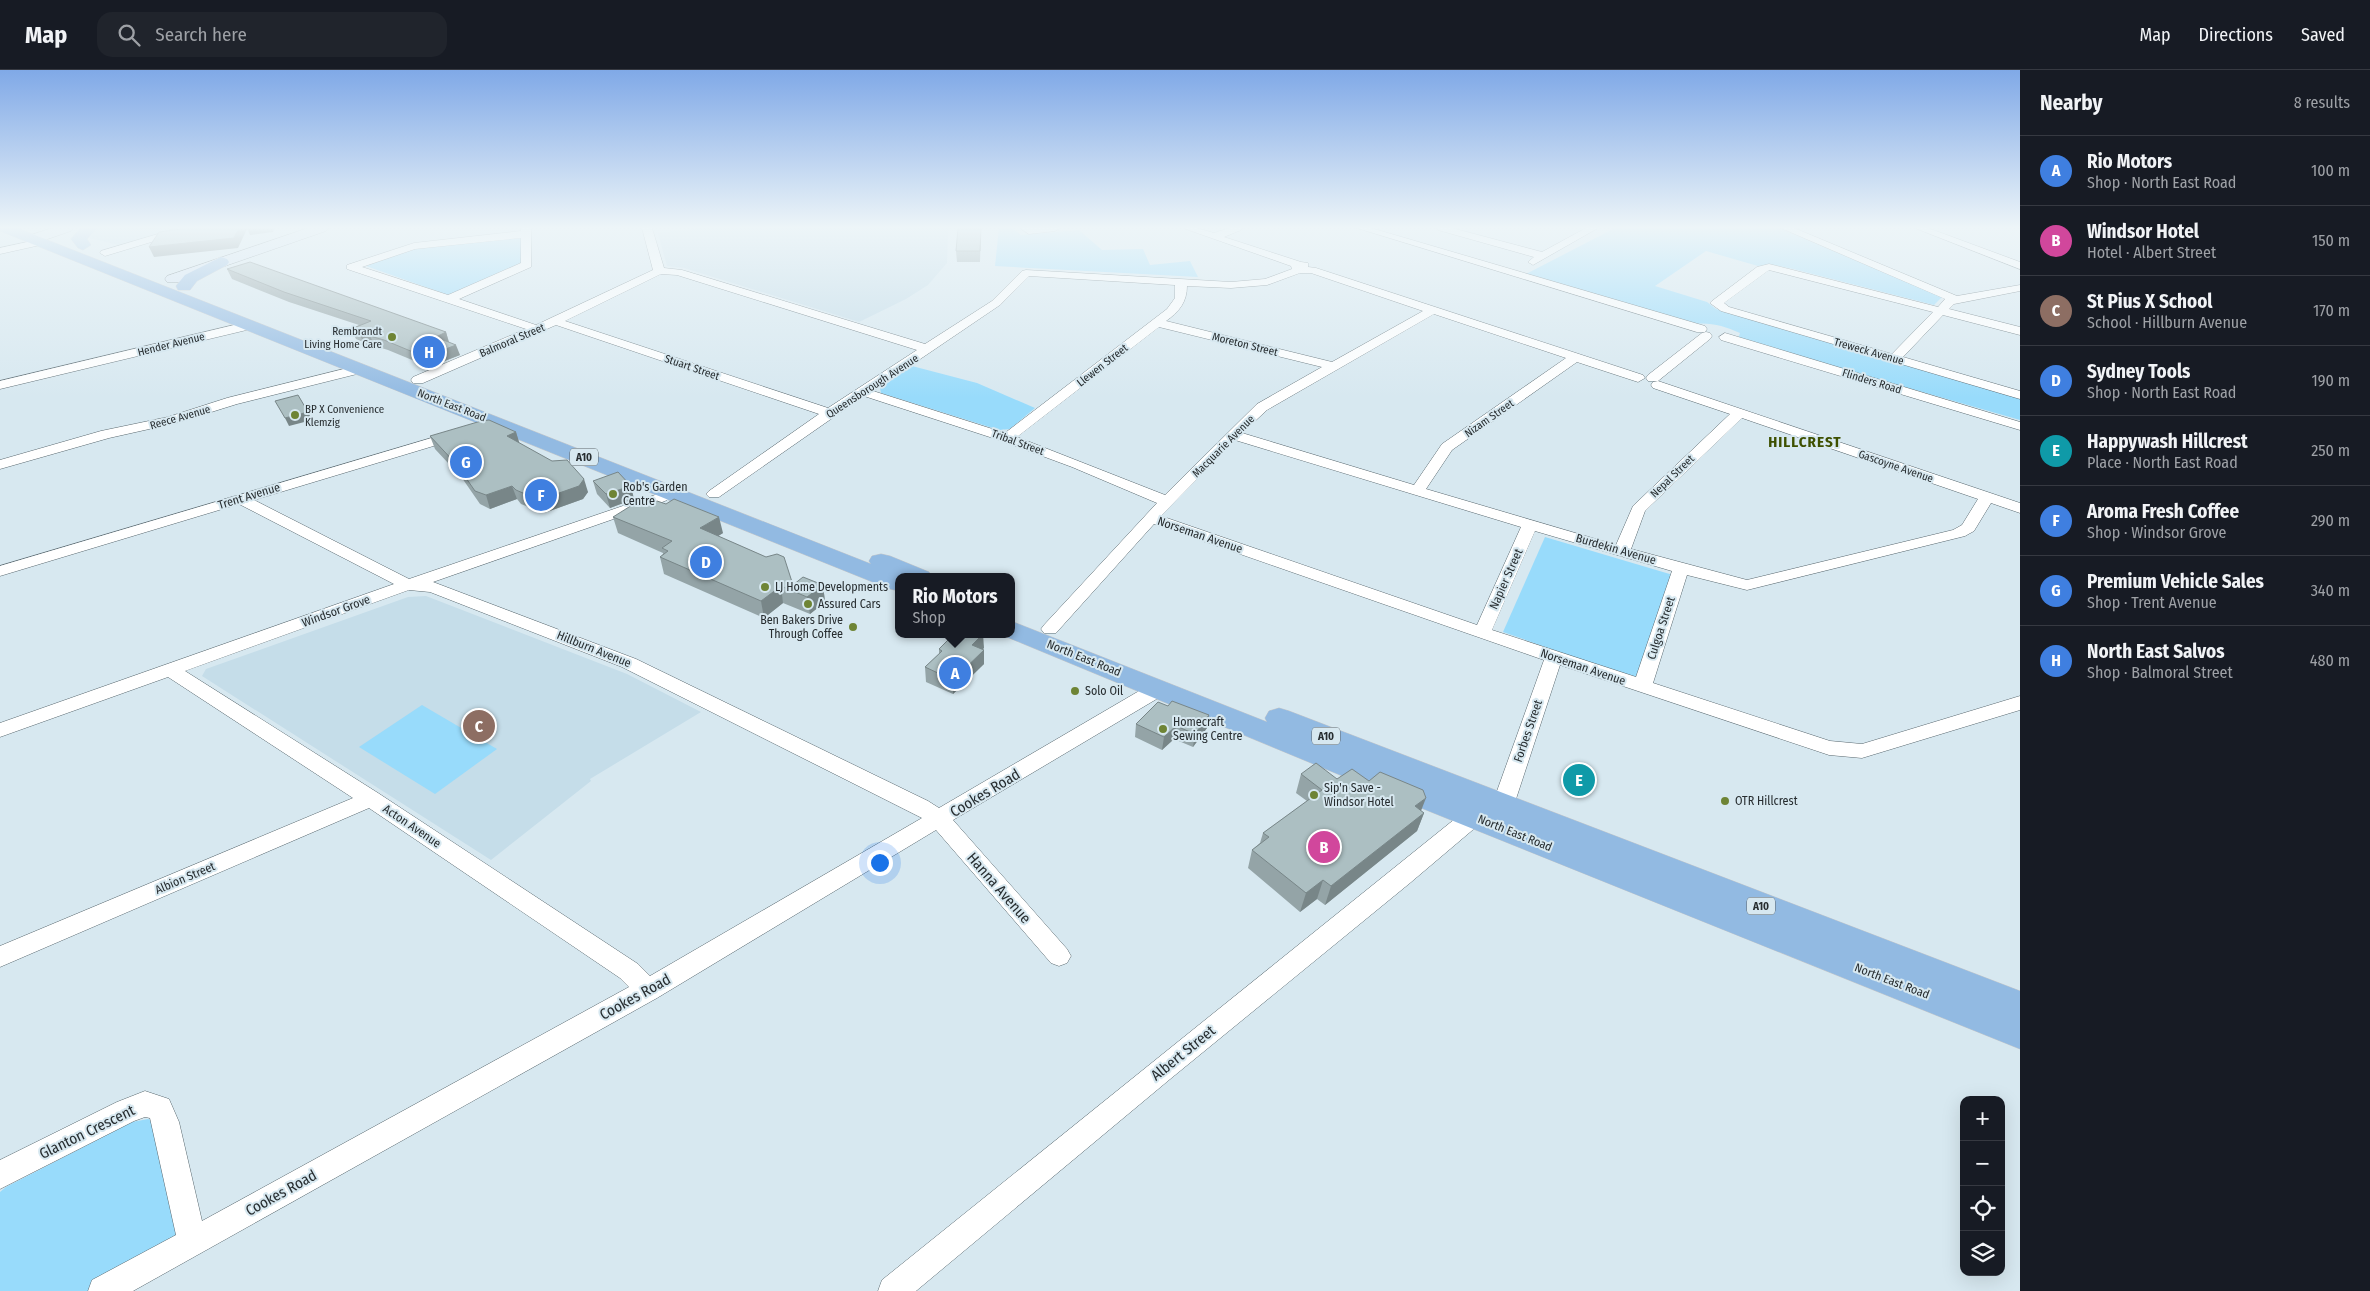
<!DOCTYPE html>
<meta charset="utf-8">
<style>
:root{--surface:#171b24;--page:#20242c;--text:#f1f3f6;--muted:#9ea1a6;--line:#363941;--accent:#6e8435}
body{margin:0;font-family:"Fira Sans Condensed",sans-serif;background:var(--page);color:var(--text)}
.controls{position:absolute;right:15px;bottom:15px;display:grid;overflow:hidden;border-radius:10px;box-shadow:0 5px 20px #0002}
.controls button{width:45px;height:45px;display:grid;place-items:center;padding:0;border:0;border-bottom:1px solid var(--line);background:var(--surface);color:var(--text);font:25px sans-serif}
.you{position:absolute;left:879px;top:792px;width:18px;height:18px;margin:-12px;border:4px solid #fff;border-radius:50%;background:#1a73e8;box-shadow:0 0 0 8px #1a73e833}
.badge{display:grid;place-items:center;width:32px;height:32px;border-radius:50%;background:var(--accent);color:#fff;font-size:16px;font-weight:700}
.pin{position:absolute;translate:-50% -50%;border:2px solid #fff;box-shadow:0 1px 5px #0006}
.popup{position:absolute;left:895px;top:503px;width:120px;height:65px;box-sizing:border-box;display:grid;place-content:center;border-radius:10px;background:var(--surface);filter:drop-shadow(0 1px 4px #0005);font-size:16px;white-space:nowrap;color:var(--muted)}
.popup b{font-size:19px;color:var(--text)}
.popup::after{content:'';position:absolute;left:50%;top:100%;margin-left:-10px;border:10px solid transparent;border-top-color:var(--surface)}
.list{margin:0;padding:0;list-style:none}
h2{display:flex;justify-content:space-between;align-items:center;height:65px;margin:0;padding:0 20px;font-size:21px}
h2 small{font-size:16px;font-weight:400;color:var(--muted)}
.list li{display:grid;grid-template-columns:32px 1fr auto;gap:15px;align-items:center;box-sizing:border-box;height:70px;padding:0 20px;border-top:1px solid var(--line)}
.list b{display:block;font-size:19px;white-space:nowrap}
.list p{margin:0;font-size:16px;white-space:nowrap;color:var(--muted)}
.list em{font-size:16px;font-style:normal;color:var(--muted)}
.icon{flex:none;width:28px;height:28px;fill:none;stroke:currentColor;stroke-width:2;stroke-linecap:round;stroke-linejoin:round}
.map{position:relative;flex:none;width:2020px;height:1221px;overflow:hidden}
header{display:flex;align-items:center;gap:30px;box-sizing:border-box;height:70px;padding:0 25px;background:var(--surface);border-bottom:1px solid var(--line)}
header strong{font-size:24px}
nav{display:flex;gap:28px;margin-inline-start:auto;font-size:18px}
.search{width:350px;height:45px;background:var(--page);display:flex;align-items:center;gap:12px;box-sizing:border-box;padding:0 18px;border-radius:15px;color:var(--muted);font-size:19px}
main{display:flex}
aside{flex:1;background:var(--surface)}
.map>svg:first-child{display:block}
.built{fill:#c5dde9}
.green{fill:#98dbfb}
.lines{fill:none;stroke-linecap:round;stroke-linejoin:round}
.minor-casing{stroke:#59686f;stroke-width:1}
.secondary-casing{stroke:#59686f;stroke-width:1}
.trunk-casing{stroke:#c7c8c9;stroke-width:1}
.minor{fill:#fff;fill-rule:evenodd}
.secondary{fill:#d6e5f4;fill-rule:evenodd}
.trunk{fill:#92bae2;fill-rule:evenodd}
.wall{fill:#94a4a7}
.shaded-wall{fill:#788688}
.building{fill:#acbfc2;stroke:#788688}
.poi-dot{fill:#6e8435;stroke:#d7e8f0;stroke-width:2}
.labels{text-anchor:middle;stroke-width:4;stroke-linejoin:round;paint-order:stroke}
.far-poi-label{font-size:11px;fill:#272d30;stroke:#d7e8f0;text-anchor:end}
.far-street-label{font-size:11px;fill:#272d30;stroke:#d7e8f0}
.shield{fill:#d7e8f0;stroke:#5c656a;stroke-width:1}
.shield-label{font-size:11px;font-weight:bold;fill:#272d30}
.poi-label{font-size:12px;fill:#272d30;stroke:#d7e8f0;text-anchor:start}
.street-label{font-size:12px;fill:#272d30;stroke:#d7e8f0}
.far-district-label{font-size:15px;font-weight:bold;letter-spacing:1px;fill:#3e5000;stroke:#d7e8f0}
.near-street-label{font-size:15px;fill:#272d30;stroke:#d7e8f0}
</style>
<header>
<strong>Map</strong>
<div class="search"><svg class="icon" aria-label="search" viewBox="0 0 24 24"><circle cx="10" cy="10" r="6"/><path d="M15 15l6 6"/></svg>Search here</div>
<nav><a>Map</a><a>Directions</a><a>Saved</a></nav>
</header>
<main>
<div class="map">
<svg width="2020" height="1221" viewBox="0 0 2020 1221">
<rect width="100%" height="100%" fill="#d7e8f0"/>
<!-- built -->
<g class="built">
<polygon points="97,158 180,158 119,175 89,168"/>
<polygon points="700,158 967,158 948,160 947,193 928,215 906,229 859,252 684,198 667,196 658,163"/>
<polygon points="426,526 627,604 701,642 590,709 591,711 491,790 202,606 206,599 408,527"/>
</g>
<!-- green -->
<g class="green">
<polygon points="999,158 1012,158 1021,165 1079,160 1102,180 1143,179 1150,195 1190,191 1198,207 995,196"/>
<path d="M 1615,158 L 1779,158 L 1942,227 L 1934,235 L 1793,199 L 1774,195 L 1758,196 L 1706,181 L 1655,216 L 1707,232 L 1716,239 L 2020,328 L 2020,350 L 1738,269 L 1740,263 C 1724,256 1711,252 1693,254 L 1526,204 Z"/>
<polygon points="521,166 522,196 451,226 366,196 416,177"/>
<polygon points="912,296 977,313 1035,338 1010,359 999,360 881,323 880,318"/>
<polygon points="1545,467 1673,505 1639,610 1503,562"/>
<polygon points="422,635 497,679 435,724 359,677"/>
<polygon points="148,1049 158,1053 182,1152 174,1169 90,1221 0,1221 0,1122 6,1117 132,1052"/>
</g>
<g class="lines">
<defs>
<g id="minor">
<polygon points="178,158 212,158 207,161 181,163 105,186 100,183 101,181"/>
<path d="M 521,158 L 531,158 L 531,197 L 459,229 L 536,255 L 653,200 L 642,158 L 652,158 L 664,198 L 682,200 L 925,274 L 992,231 L 1022,201 L 1026,200 L 1231,212 L 1265,209 L 1292,199 L 1291,196 L 1183,158 L 1197,158 L 1214,163 L 1229,158 L 1242,158 L 1241,160 L 1224,167 L 1301,192 L 1308,193 L 1308,197 L 1316,198 L 1643,305 L 1645,308 L 1638,312 L 1577,292 L 1452,380 L 1426,419 L 1616,475 L 1633,436 L 1730,344 L 1653,318 L 1651,315 L 1653,312 L 1658,311 L 2020,433 L 2020,443 L 1991,433 L 1974,461 L 1965,466 L 1747,520 L 1687,505 L 1653,613 L 1830,671 L 1862,674 L 2020,626 L 2020,640 L 1862,688 L 1829,685 L 1560,595 L 1514,735 L 1510,741 L 1503,743 L 1496,741 L 1492,735 L 1544,590 L 1154,454 L 1056,563 L 1044,563 L 1041,559 L 1044,555 L 1157,433 L 1072,397 L 1002,371 L 864,326 L 719,427 L 709,427 L 706,424 L 709,421 L 819,344 L 556,255 L 423,313 L 413,313 L 411,310 L 413,307 L 526,259 L 347,199 L 347,195 L 414,173 L 521,161 ZM 521,168 L 521,193 L 448,225 L 362,197 L 415,179 ZM 1300,203 L 1311,203 L 1423,241 L 1332,292 L 1166,251 C 1179,242 1187,232 1187,216 L 1231,218 L 1267,215 ZM 661,204 L 677,205 L 917,280 L 828,338 L 565,251 ZM 1029,206 L 1175,215 L 1175,228 L 1167,239 L 1005,363 L 873,321 L 1000,235 ZM 1434,244 L 1566,288 L 1442,374 L 1414,415 L 1242,363 L 1267,340 ZM 1159,257 L 1322,297 L 1257,334 L 1165,425 L 1017,367 ZM 1742,348 L 1978,429 L 1962,455 L 1953,460 L 1747,510 L 1631,479 L 1645,441 ZM 1235,370 L 1521,457 L 1477,555 L 1161,446 ZM 1535,461 L 1672,501 L 1636,607 L 1492,560 Z"/>
<polygon points="1020,158 1060,158 1055,161 1029,164"/>
<polygon points="1357,158 1371,158 1705,256 1707,259 1705,262 1697,262"/>
<polygon points="1437,158 1452,158 1542,182 1586,158 1598,158 1533,195 1528,192 1534,187 1438,160"/>
<path d="M 1781,158 L 1794,158 L 1957,226 L 2020,215 L 2020,221 L 1954,234 L 1949,239 L 2020,257 L 2020,265 L 1943,245 L 1903,287 L 2020,321 L 2020,329 L 1721,241 L 1710,233 L 1712,231 L 1757,197 L 1769,194 L 1938,237 L 1945,229 ZM 1769,200 L 1933,242 L 1892,284 L 1729,237 L 1724,233 Z"/>
<polygon points="1915,158 1928,158 2020,192 2020,199"/>
<polygon points="41,169 45,170 45,174 0,184 0,178"/>
<polygon points="251,251 257,255 255,258 0,319 0,311"/>
<polygon points="1706,262 1710,263 1712,266 1710,269 1658,311 1648,311 1646,308 1648,305 1702,263"/>
<polygon points="1725,263 2020,352 2020,360 1721,270 1719,267"/>
<polygon points="360,295 366,299 365,302 237,334 176,353 109,368 0,399 0,390 101,361 168,347 227,328"/>
<path d="M 455,361 L 460,362 L 462,365 L 460,368 L 254,430 L 409,509 L 655,425 L 666,419 L 676,419 L 679,422 L 665,431 L 433,512 L 636,589 L 928,731 L 939,738 L 1151,614 L 1158,613 L 1165,614 L 1167,619 L 1165,624 L 953,750 L 1067,879 L 1071,886 L 1067,893 L 1059,896 L 1051,893 L 936,760 L 657,928 L 133,1221 L 88,1221 L 92,1210 L 176,1165 L 150,1048 L 145,1047 L 134,1051 L 0,1119 L 0,1090 L 117,1032 L 145,1021 L 169,1029 L 179,1052 L 202,1151 L 629,917 L 620,908 L 369,738 L 0,897 L 0,876 L 353,728 L 168,607 L 0,667 L 0,653 L 394,514 L 239,434 L 0,506 L 0,496 ZM 409,520 L 430,522 L 622,597 L 922,748 L 650,906 L 638,894 L 378,723 L 185,601 Z"/>
<polygon points="1474,738 1482,740 1485,746 1482,752 1410,813 1169,1010 916,1221 878,1221 882,1210 1466,740"/>
</g>
<g id="secondary">
<polygon points="52,158 74,158 71,161 33,174 25,169 28,166"/>
<polygon points="308,158 329,158 326,161 179,212 167,212 165,209 167,206"/>
</g>
<g id="trunk">
<polygon points="0,158 17,158 871,494 869,491 872,486 881,484 890,486 929,502 932,507 899,507 899,521 890,519 0,161"/>
<polygon points="81,158 97,158 87,169 91,175 83,180 78,178 71,169"/>
<polygon points="221,187 227,189 229,192 227,195 197,211 190,220 178,220 176,216 185,205"/>
<polygon points="1011,551 1267,652 1265,648 1269,641 1279,638 1289,641 2020,921 2020,979 1369,717 1002,565 1011,564"/>
</g>
</defs>
<!-- minor casing -->
<use href="#minor" class="minor-casing"/>
<!-- secondary casing -->
<use href="#secondary" class="secondary-casing"/>
<!-- trunk casing -->
<use href="#trunk" class="trunk-casing"/>
<!-- minor -->
<use href="#minor" class="minor"/>
<!-- secondary -->
<use href="#secondary" class="secondary"/>
<!-- trunk -->
<use href="#trunk" class="trunk"/>
</g>
<!-- wall -->
<g class="wall">
<polygon points="981,158 980,192 957,192 956,181"/>
<polygon points="227,199 446,262 449,272 460,285 429,297 388,280 375,276 365,278 363,272 356,269 351,259 359,255 289,232 232,209"/>
<polygon points="516,362 519,373 588,422 583,429 544,443 521,434 517,429 490,439 480,434 462,408 435,379 430,366"/>
<polygon points="593,411 634,429 610,438 597,424"/>
<polygon points="648,436 723,463 718,466 793,515 823,515 825,532 810,544 783,533 764,548 664,504 660,487 663,484 663,483 618,463 613,447"/>
<polygon points="984,578 982,579 984,594 953,624 926,612 925,597 939,584 939,579"/>
<polygon points="1168,636 1209,645 1207,658 1193,677 1174,669 1162,680 1135,667 1136,654"/>
<polygon points="1301,704 1337,709 1369,711 1424,743 1417,761 1325,835 1317,829 1300,842 1248,798 1252,780 1260,773 1263,763 1307,731 1296,723"/>
</g>
<!-- shaded-wall -->
<g class="shaded-wall">
<polygon points="141,158 162,158 142,159"/>
<polygon points="239,158 246,158 247,159 238,178 154,187 149,177"/>
<polygon points="247,158 275,158 273,162 250,165"/>
<polygon points="446,262 449,273 436,267"/>
<polygon points="370,266 375,276 365,278 361,267"/>
<polygon points="456,275 460,285 429,297 425,287"/>
<polygon points="308,342 312,350 289,356 285,348"/>
<polygon points="516,362 520,375 507,366"/>
<polygon points="584,409 588,422 583,429 544,443 539,430"/>
<polygon points="512,416 517,429 490,439 486,425"/>
<polygon points="631,416 634,429 610,438 606,424"/>
<polygon points="719,447 723,463 704,475 700,458"/>
<polygon points="823,515 825,532 810,544 807,527"/>
<polygon points="781,516 783,533 764,548 761,531"/>
<polygon points="983,564 984,578 973,589 972,575"/>
<polygon points="984,580 984,594 953,624 953,610"/>
<polygon points="1209,645 1207,658 1193,677 1195,664"/>
<polygon points="1176,656 1174,669 1162,680 1164,667"/>
<polygon points="1426,728 1419,746 1415,736"/>
<polygon points="1424,743 1417,761 1325,835 1331,816"/>
<polygon points="1323,810 1317,829 1300,842 1306,823"/>
</g>
<!-- building -->
<g class="building">
<polygon points="189,158 239,158 234,168 149,177 159,162"/>
<polygon points="958,158 981,158 980,181 956,181"/>
<polygon points="250,192 446,262 436,267 456,275 425,287 384,270 370,266 361,267 363,263 351,259 371,251 284,222 227,199"/>
<polygon points="298,325 308,342 285,348 275,331"/>
<polygon points="489,350 516,362 507,366 552,391 567,390 584,409 579,416 539,430 516,420 512,416 486,425 475,421 457,395 430,366 481,351"/>
<polygon points="618,402 631,416 606,424 593,411"/>
<polygon points="674,429 719,447 700,458 766,487 777,484 784,487 793,515 803,507 823,515 807,527 781,516 761,531 660,487 668,481 662,478 672,471 613,447 637,432 648,436 657,431 666,434"/>
<polygon points="954,564 983,564 972,575 984,580 953,610 925,597 942,581 939,579"/>
<polygon points="1172,631 1209,645 1195,664 1176,656 1164,667 1136,654 1158,632 1168,636"/>
<polygon points="1316,693 1337,709 1352,699 1369,711 1380,702 1423,720 1426,728 1415,736 1424,743 1331,816 1323,810 1306,823 1252,780 1269,767 1263,763 1322,720 1301,704"/>
</g>
<!-- sky -->
<linearGradient id="sky" x2="0" y2="1"><stop stop-color="#80a9e7"/><stop offset="0.48" stop-color="#edf5f8"/><stop offset="1" stop-color="#edf5f8" stop-opacity="0"/></linearGradient>
<rect width="2020" height="328" fill="url(#sky)"/>
<!-- markers -->
<g class="poi-dot">
<circle cx="392" cy="267" r="5"/>
<circle cx="295" cy="345" r="5"/>
<circle cx="613" cy="424" r="5"/>
<circle cx="765" cy="517" r="5"/>
<circle cx="808" cy="534" r="5"/>
<circle cx="853" cy="557" r="5"/>
<circle cx="1075" cy="621" r="5"/>
<circle cx="1163" cy="659" r="5"/>
<circle cx="1314" cy="725" r="5"/>
<circle cx="1725" cy="731" r="5"/>
</g>
<g class="labels">
<!-- far-poi labels -->
<g class="far-poi-label">
<text x="382" y="265">Rembrandt<tspan x="382" dy="13">Living Home Care</tspan></text>
<text x="305" y="343" text-anchor="start">BP X Convenience<tspan x="305" dy="13">Klemzig</tspan></text>
</g>
<!-- far-street labels -->
<g class="far-street-label">
<text transform="translate(512 270) rotate(-23)" y="4">Balmoral Street</text>
<text transform="translate(171 274) rotate(-14)" y="4">Hender Avenue</text>
<text transform="translate(1245 274) rotate(14)" y="4">Moreton Street</text>
<text transform="translate(1869 281) rotate(16)" y="4">Treweck Avenue</text>
<text transform="translate(1102 295) rotate(-38)" y="4">Llewen Street</text>
<text transform="translate(692 297) rotate(19)" y="4">Stuart Street</text>
<text transform="translate(1872 311) rotate(17)" y="4">Flinders Road</text>
<text transform="translate(872 316) rotate(-33)" y="4">Queensborough Avenue</text>
<text transform="translate(452 335) rotate(21)" y="4">North East Road</text>
<text transform="translate(180 347) rotate(-16)" y="4">Reece Avenue</text>
<text transform="translate(1489 348) rotate(-35)" y="4">Nizam Street</text>
<text transform="translate(1018 372) rotate(20)" y="4">Tribal Street</text>
<text transform="translate(1223 376) rotate(-45)" y="4">Macquarie Avenue</text>
<text transform="translate(1896 396) rotate(19)" y="4">Gascoyne Avenue</text>
<text transform="translate(1672 406) rotate(-44)" y="4">Nepal Street</text>
</g>
<!-- shield labels -->
<g class="shield">
<rect x="570" y="378.5" width="28" height="17" rx="4"/>
<rect x="1312" y="657.5" width="28" height="17" rx="4"/>
<rect x="1747" y="827.5" width="28" height="17" rx="4"/>
</g>
<g class="shield-label">
<text x="584" y="391">A10</text>
<text x="1326" y="670">A10</text>
<text x="1761" y="840">A10</text>
</g>
<!-- poi labels -->
<g class="poi-label">
<text x="623" y="421">Rob's Garden<tspan x="623" dy="14">Centre</tspan></text>
<text x="775" y="521">LJ Home Developments</text>
<text x="818" y="538">Assured Cars</text>
<text x="843" y="554" text-anchor="end">Ben Bakers Drive<tspan x="843" dy="14">Through Coffee</tspan></text>
<text x="1085" y="625">Solo Oil</text>
<text x="1173" y="656">Homecraft<tspan x="1173" dy="14">Sewing Centre</tspan></text>
<text x="1324" y="722">Sip'n Save -<tspan x="1324" dy="14">Windsor Hotel</tspan></text>
<text x="1735" y="735">OTR Hillcrest</text>
</g>
<!-- street labels -->
<g class="street-label">
<text transform="translate(249 426) rotate(-17)" y="4">Trent Avenue</text>
<text transform="translate(1200 465) rotate(19)" y="4">Norseman Avenue</text>
<text transform="translate(1616 479) rotate(16)" y="4">Burdekin Avenue</text>
<text transform="translate(1506 509) rotate(-66)" y="4">Napier Street</text>
<text transform="translate(336 541) rotate(-20)" y="4">Windsor Grove</text>
<text transform="translate(1661 558) rotate(-72)" y="4">Culgoa Street</text>
<text transform="translate(594 579) rotate(22)" y="4">Hillburn Avenue</text>
<text transform="translate(1084 588) rotate(22)" y="4">North East Road</text>
<text transform="translate(1583 597) rotate(19)" y="4">Norseman Avenue</text>
<text transform="translate(1528 661) rotate(-71)" y="4">Forbes Street</text>
<text transform="translate(412 756) rotate(34)" y="4">Acton Avenue</text>
<text transform="translate(1515 763) rotate(22)" y="4">North East Road</text>
<text transform="translate(185 808) rotate(-23)" y="4">Albion Street</text>
<text transform="translate(1892 911) rotate(21)" y="4">North East Road</text>
</g>
<!-- far-district labels -->
<g class="far-district-label">
<text x="1805" y="377">HILLCREST</text>
</g>
<!-- near-street labels -->
<g class="near-street-label">
<text transform="translate(985 723) rotate(-31)" y="5">Cookes Road</text>
<text transform="translate(999 818) rotate(49)" y="5">Hanna Avenue</text>
<text transform="translate(635 927) rotate(-29)" y="5">Cookes Road</text>
<text transform="translate(1183 983) rotate(-39)" y="5">Albert Street</text>
<text transform="translate(87 1062) rotate(-26)" y="5">Glanton Crescent</text>
<text transform="translate(281 1123) rotate(-29)" y="5">Cookes Road</text>
</g>
</g>
</svg>
<div class="controls">
<button>+</button>
<button>−</button>
<button><svg class="icon" aria-label="locate" viewBox="0 0 24 24"><circle cx="12" cy="12" r="6"/><path d="M12 2v4M12 18v4M2 12h4M18 12h4"/></svg></button>
<button><svg class="icon" aria-label="layers" viewBox="0 0 24 24"><path d="M12 4l9 5-9 5-9-5zM3 14l9 5 9-5"/></svg></button>
</div>
<div class="you"></div>
<div class="pin badge" style="left:955px;top:603px;background:#3f7fe0">A</div>
<div class="popup"><b>Rio Motors</b>Shop</div>
<div class="pin badge" style="left:1324px;top:777px;background:#d1479c">B</div>
<div class="pin badge" style="left:479px;top:656px;background:#8d6e63">C</div>
<div class="pin badge" style="left:706px;top:492px;background:#3f7fe0">D</div>
<div class="pin badge" style="left:1579px;top:710px;background:#0f9aa8">E</div>
<div class="pin badge" style="left:541px;top:425px;background:#3f7fe0">F</div>
<div class="pin badge" style="left:466px;top:392px;background:#3f7fe0">G</div>
<div class="pin badge" style="left:429px;top:282px;background:#3f7fe0">H</div>
</div>
<aside>
<h2>Nearby<small>8 results</small></h2>
<ul class="list">
<li><span class="badge" style="background:#3f7fe0">A</span><div><b>Rio Motors</b><p>Shop · North East Road</p></div><em>100 m</em></li>
<li><span class="badge" style="background:#d1479c">B</span><div><b>Windsor Hotel</b><p>Hotel · Albert Street</p></div><em>150 m</em></li>
<li><span class="badge" style="background:#8d6e63">C</span><div><b>St Pius X School</b><p>School · Hillburn Avenue</p></div><em>170 m</em></li>
<li><span class="badge" style="background:#3f7fe0">D</span><div><b>Sydney Tools</b><p>Shop · North East Road</p></div><em>190 m</em></li>
<li><span class="badge" style="background:#0f9aa8">E</span><div><b>Happywash Hillcrest</b><p>Place · North East Road</p></div><em>250 m</em></li>
<li><span class="badge" style="background:#3f7fe0">F</span><div><b>Aroma Fresh Coffee</b><p>Shop · Windsor Grove</p></div><em>290 m</em></li>
<li><span class="badge" style="background:#3f7fe0">G</span><div><b>Premium Vehicle Sales</b><p>Shop · Trent Avenue</p></div><em>340 m</em></li>
<li><span class="badge" style="background:#3f7fe0">H</span><div><b>North East Salvos</b><p>Shop · Balmoral Street</p></div><em>480 m</em></li>
</ul>
</aside>
</main>
